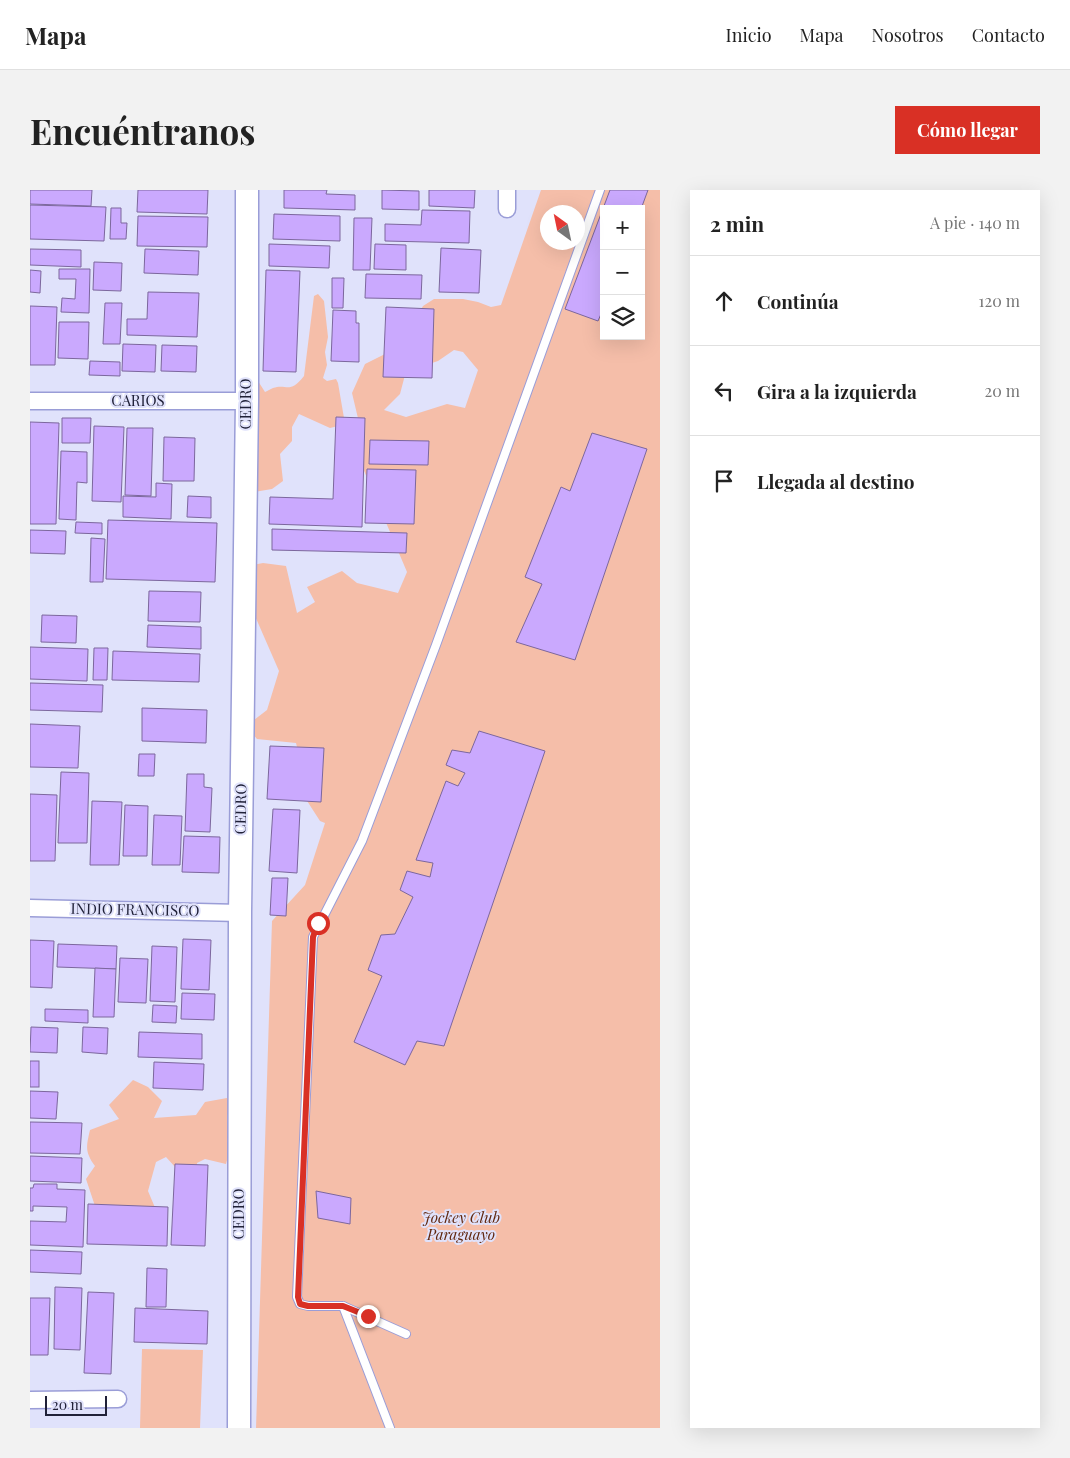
<!DOCTYPE html>
<html lang="es">
<meta charset="utf-8">
<style>
:root{--surface:#fff;--page:#f2f2f2;--text:#222;--muted:#767676;--line:#e0e0e0;--accent:#d93025}
body{margin:0;font-family:"Playfair Display",serif;background:var(--page);color:var(--text)}
.controls{position:absolute;right:15px;top:15px;display:grid;overflow:hidden;border-radius:0px;box-shadow:0 5px 20px #0002}
.controls button{width:45px;height:45px;display:grid;place-items:center;padding:0;border:0;border-bottom:1px solid var(--line);background:var(--surface);color:var(--text);font:25px sans-serif}
.compass{position:absolute;left:510px;top:15px;width:45px;height:45px;border-radius:50%;background:var(--surface);box-shadow:0 5px 20px #0002;rotate:327deg}
.scale{position:absolute;left:15px;bottom:12px;width:62px;box-sizing:border-box;padding-left:5px;border:2px solid #202138;border-top:0;font-size:14px;line-height:18px;white-space:nowrap;color:#202138;-webkit-text-stroke:4px #e0e2fb;paint-order:stroke}
.stop{position:absolute;width:15px;height:15px;margin:-11px;border:4px solid #d93025;border-radius:50%;background:#fff}
.stop.end{background:#d93025;border-color:#fff;box-shadow:0 1px 5px #0008}
.list{margin:0;padding:0;list-style:none}
h2{display:flex;justify-content:space-between;align-items:center;height:65px;margin:0;padding:0 20px;font-size:21px}
h2 small{font-size:16px;font-weight:400;color:var(--muted)}
.list li{display:grid;grid-template-columns:32px 1fr auto;gap:15px;align-items:center;box-sizing:border-box;height:90px;padding:0 20px;border-top:1px solid var(--line)}
.list b{display:block;font-size:19px;white-space:nowrap}
.list em{font-size:16px;font-style:normal;color:var(--muted)}
.icon{flex:none;width:28px;height:28px;fill:none;stroke:currentColor;stroke-width:2;stroke-linecap:round;stroke-linejoin:round}
.map{position:relative;flex:none;width:630px;height:1238px;overflow:hidden;border-radius:0px}
header{display:flex;align-items:center;gap:30px;box-sizing:border-box;height:70px;padding:0 25px;background:var(--surface);border-bottom:1px solid var(--line)}
header strong{font-size:24px}
nav{display:flex;gap:28px;margin-inline-start:auto;font-size:18px}
.intro{display:flex;align-items:center;justify-content:space-between;box-sizing:border-box;height:120px;padding:0 30px}
h1{margin:0;font-size:35px}
.button{padding:12px 22px;border-radius:0px;background:var(--accent);color:#fff;font-size:18px;font-weight:700}
main{display:flex;gap:30px;padding:0 30px}
aside{flex:1;background:var(--surface);border-radius:0px;box-shadow:0 5px 20px #0002}
.map>svg:first-child{display:block}
.green{fill:#f5bea9;fill-rule:evenodd}
.building{fill:#caa9fe;stroke:#7c679d}
.lines{fill:none;stroke-linecap:round;stroke-linejoin:round}
.lane-casing{stroke:#9a9dd7;stroke-width:10}
.street-casing{stroke:#9a9dd7;stroke-width:19}
.secondary-casing{stroke:#9a9dd7;stroke-width:25}
.lane{stroke:#fff;stroke-width:8}
.street{stroke:#fff;stroke-width:16}
.secondary{stroke:#fff;stroke-width:22}
.route{stroke:#d93025;stroke-width:6}
.labels{text-anchor:middle;stroke-width:4;stroke-linejoin:round;paint-order:stroke}
.street-label{font-size:15px;fill:#202138;stroke:#e0e2fb}
.park-label{font-size:15px;font-style:italic;fill:#61270e;stroke:#e0e2fb}
</style>
<header>
<strong>Mapa</strong>
<nav><a>Inicio</a><a>Mapa</a><a>Nosotros</a><a>Contacto</a></nav>
</header>
<div class="intro"><h1>Encuéntranos</h1><a class="button">Cómo llegar</a></div>
<main>
<div class="map">
<svg width="630" height="1238" viewBox="0 0 630 1238">
<rect width="100%" height="100%" fill="#e0e2fb"/>
<!-- green -->
<g class="green">
<path d="M 511,0 L 630,0 L 630,1238 L 226,1238 L 242,731 L 275,695 L 295,633 L 290,631 L 270,600 L 272,577 L 266,553 L 227,549 L 216,536 L 237,520 L 249,481 L 218,410 L 218,376 L 233,373 L 256,376 L 267,423 L 285,412 L 277,397 L 312,381 L 327,393 L 368,403 L 377,382 L 332,276 L 331,241 L 322,203 L 335,174 L 359,162 L 375,185 L 370,204 L 354,220 L 376,227 L 417,214 L 435,218 L 448,180 L 433,162 L 424,160 L 408,171 L 396,175 L 384,132 L 393,116 L 404,109 L 433,109 L 448,112 L 461,117 L 471,115 ZM 574,19 L 611,19 L 611,146 L 574,146 ZM 518,22 L 548,22 L 548,52 L 518,52 Z"/>
<path d="M 288,104 L 294,111 L 298,147 L 295,162 L 297,175 L 293,188 L 297,191 L 306,189 L 308,193 L 314,228 L 308,236 L 300,238 L 269,224 L 262,237 L 262,251 L 250,264 L 253,291 L 242,299 L 224,302 L 204,249 L 216,231 L 206,132 L 207,105 L 228,191 L 235,202 C 238,201 240,199 243,198 C 257,193 259,205 274,186 L 284,106 Z"/>
<path d="M 103,890 L 118,897 L 132,911 L 124,928 L 166,925 L 175,912 L 197,908 L 202,915 L 197,927 L 198,940 L 210,950 L 199,962 L 196,974 L 175,969 L 167,973 L 167,980 L 146,978 L 136,967 L 126,972 L 118,1001 L 126,1020 L 65,1016 L 56,989 L 65,976 C 55,962 56,957 60,940 L 89,929 L 79,915 Z"/>
<polygon points="112,1159 173,1160 170,1238 110,1238"/>
</g>
<!-- building -->
<g class="building">
<polygon points="0,0 62,0 61,16 0,14"/>
<polygon points="108,0 178,0 177,24 107,22"/>
<polygon points="254,0 297,0 296,4 325,5 325,20 254,18"/>
<polygon points="352,0 389,1 389,20 352,19"/>
<polygon points="399,0 445,0 444,18 399,16"/>
<polygon points="580,0 618,0 611,19 574,19 574,117 568,131 535,119"/>
<polygon points="0,15 76,17 74,51 0,49"/>
<polygon points="81,18 91,18 91,33 97,33 96,49 80,49"/>
<polygon points="392,20 440,21 439,53 355,51 355,34 391,35"/>
<polygon points="244,24 310,26 310,51 243,49"/>
<polygon points="108,26 178,27 177,57 107,56"/>
<polygon points="324,28 342,28 340,80 323,80"/>
<polygon points="239,54 300,56 299,78 239,76"/>
<polygon points="345,54 376,55 376,80 344,79"/>
<polygon points="411,58 451,60 449,103 409,102"/>
<polygon points="0,59 51,60 51,77 0,75"/>
<polygon points="115,59 169,61 168,85 114,83"/>
<polygon points="64,72 92,73 91,101 63,100"/>
<polygon points="29,79 60,79 59,123 31,122 32,108 45,109 46,89 29,89"/>
<polygon points="0,80 11,81 10,103 0,102"/>
<polygon points="236,80 270,81 266,182 233,181"/>
<polygon points="336,84 392,85 391,109 335,108"/>
<polygon points="302,88 314,88 313,118 302,118"/>
<polygon points="118,102 169,103 167,147 97,145 97,129 117,129"/>
<polygon points="75,113 92,113 90,154 73,154"/>
<polygon points="0,116 27,117 25,175 0,175"/>
<polygon points="356,117 404,119 402,188 353,187"/>
<polygon points="303,120 326,121 326,133 329,133 329,172 301,171"/>
<polygon points="29,132 59,132 58,169 28,168"/>
<polygon points="93,154 126,155 125,182 92,181"/>
<polygon points="132,155 167,156 166,182 131,181"/>
<polygon points="60,171 90,172 90,186 59,185"/>
<polygon points="306,227 335,228 332,337 239,334 240,307 303,309"/>
<polygon points="32,228 61,228 60,253 32,253"/>
<polygon points="0,232 29,233 26,334 0,334"/>
<polygon points="64,236 94,237 91,312 62,311"/>
<polygon points="97,238 123,238 121,306 95,305"/>
<polygon points="562,243 617,259 545,470 486,452 512,394 495,387 531,297 540,301"/>
<polygon points="134,247 165,248 164,291 133,291"/>
<polygon points="340,250 399,251 398,275 339,274"/>
<polygon points="31,261 57,262 57,293 47,292 46,330 29,329"/>
<polygon points="337,279 386,280 384,334 335,333"/>
<polygon points="126,293 142,294 141,329 93,327 93,306 126,307"/>
<polygon points="158,306 181,307 181,328 157,327"/>
<polygon points="78,330 187,333 185,392 76,389"/>
<polygon points="46,332 72,333 72,344 45,343"/>
<polygon points="242,339 377,343 376,363 242,360"/>
<polygon points="0,340 36,341 35,364 0,363"/>
<polygon points="61,348 75,349 73,392 60,392"/>
<polygon points="119,401 171,402 170,432 118,431"/>
<polygon points="12,425 47,426 46,453 11,452"/>
<polygon points="118,435 171,437 171,459 117,457"/>
<polygon points="0,457 58,459 57,491 0,489"/>
<polygon points="64,458 78,458 77,490 63,490"/>
<polygon points="83,461 170,464 169,492 82,490"/>
<polygon points="0,493 73,495 72,522 0,520"/>
<polygon points="112,518 177,520 176,553 112,551"/>
<polygon points="0,534 50,536 48,578 0,577"/>
<polygon points="449,541 515,561 414,856 387,851 375,875 324,852 352,786 338,780 351,745 365,744 383,707 370,700 377,681 400,687 403,673 386,670 416,591 428,596 435,583 416,575 422,560 440,563"/>
<polygon points="240,556 294,558 291,612 237,609"/>
<polygon points="109,564 125,564 124,586 108,586"/>
<polygon points="31,582 59,583 57,653 28,653"/>
<polygon points="157,584 174,584 174,597 182,598 180,642 155,641"/>
<polygon points="0,604 27,605 25,671 0,671"/>
<polygon points="62,611 92,612 89,675 60,675"/>
<polygon points="95,615 118,616 117,666 93,666"/>
<polygon points="243,619 270,620 267,683 239,681"/>
<polygon points="124,625 152,626 150,675 122,675"/>
<polygon points="154,646 190,647 189,683 152,682"/>
<polygon points="242,688 258,688 256,726 240,725"/>
<polygon points="153,749 181,750 179,800 151,799"/>
<polygon points="0,750 24,751 22,798 0,797"/>
<polygon points="28,754 87,756 86,779 27,777"/>
<polygon points="122,756 147,757 145,812 120,811"/>
<polygon points="90,768 118,769 116,813 88,812"/>
<polygon points="65,778 86,779 84,827 63,827"/>
<polygon points="152,803 185,804 184,830 151,829"/>
<polygon points="123,815 147,816 146,833 122,832"/>
<polygon points="15,819 58,820 58,833 15,831"/>
<polygon points="1,837 28,838 27,863 0,862"/>
<polygon points="53,837 78,838 77,864 52,862"/>
<polygon points="109,842 172,844 172,869 108,867"/>
<rect x="0" y="871" width="9" height="26"/>
<polygon points="124,872 174,874 173,900 123,898"/>
<polygon points="0,901 28,902 26,929 0,928"/>
<polygon points="0,932 52,933 50,964 0,963"/>
<polygon points="0,966 52,968 51,993 0,991"/>
<polygon points="145,974 178,975 175,1056 141,1055"/>
<polygon points="4,994 27,994 27,999 55,1000 53,1057 0,1055 0,1031 36,1032 37,1017 3,1016 3,1021 0,1021 0,998 3,998"/>
<polygon points="286,1001 321,1008 320,1034 288,1028"/>
<polygon points="58,1014 138,1017 137,1056 57,1054"/>
<polygon points="0,1060 52,1062 51,1084 0,1082"/>
<polygon points="117,1078 137,1079 136,1117 116,1117"/>
<polygon points="25,1097 52,1098 50,1160 24,1159"/>
<polygon points="58,1102 84,1103 81,1184 54,1183"/>
<polygon points="0,1108 20,1108 18,1165 0,1165"/>
<polygon points="105,1118 178,1121 177,1154 104,1152"/>
</g>
<g class="lines">
<defs>
<g id="lane">
<polyline points="313,1116 360,1238"/>
<polyline points="376,1144 313,1116 278,1116 270,1114 267,1107 283,747 332,651 406,455 570,0"/>
</g>
<g id="street">
<polyline points="477,19 477,0"/>
<polyline points="0,211 217,211"/>
<polyline points="0,718 210,723"/>
<polyline points="0,1210 88,1209"/>
</g>
<polyline id="secondary" points="209,1238 210,723 217,211 217,0"/>
</defs>
<!-- lane casing -->
<use href="#lane" class="lane-casing"/>
<!-- street casing -->
<use href="#street" class="street-casing"/>
<!-- secondary casing -->
<use href="#secondary" class="secondary-casing"/>
<!-- lane -->
<use href="#lane" class="lane"/>
<!-- street -->
<use href="#street" class="street"/>
<!-- secondary -->
<use href="#secondary" class="secondary"/>
</g>
<g class="lines">
<!-- route -->
<polyline class="route" points="288,733 283,747 268,1107 270,1114 278,1116 313,1116 338,1126"/>
</g>
<g class="labels">
<!-- street labels -->
<g class="street-label">
<text x="108" y="216">CARIOS</text>
<text transform="translate(216 214) rotate(-90)" y="5">CEDRO</text>
<text transform="translate(211 619) rotate(-89)" y="5">CEDRO</text>
<text transform="translate(105 720) rotate(1)" y="5">INDIO FRANCISCO</text>
<text transform="translate(209 1024) rotate(-90)" y="5">CEDRO</text>
</g>
<!-- park labels -->
<g class="park-label">
<text x="431" y="1033">Jockey Club<tspan x="431" dy="17">Paraguayo</tspan></text>
</g>
</g>
</svg>
<div class="controls">
<button>+</button>
<button>−</button>
<button><svg class="icon" aria-label="layers" viewBox="0 0 24 24"><path d="M12 4l9 5-9 5-9-5zM3 14l9 5 9-5"/></svg></button>
</div>
<svg class="compass" viewBox="-18 -18 36 36"><path d="M0-13l5 13h-10z" fill="#e53935"/><path d="M0 13l5-13h-10z" fill="#767676"/></svg>
<div class="scale">20 m</div>
<div class="stop" style="left:288px;top:733px"></div>
<div class="stop end" style="left:338px;top:1126px"></div>
</div>
<aside>
<h2>2 min<small>A pie · 140 m</small></h2>
<ul class="list">
<li><svg class="icon" aria-label="ahead" viewBox="0 0 24 24"><path d="M12 20V5M6 11l6-6 6 6"/></svg><div><b>Continúa</b></div><em>120 m</em></li>
<li><svg class="icon" aria-label="left" viewBox="0 0 24 24"><path d="M17 20v-9H6M10 6l-5 5 5 5"/></svg><div><b>Gira a la izquierda</b></div><em>20 m</em></li>
<li><svg class="icon" aria-label="arrive" viewBox="0 0 24 24"><path d="M6 21V4h12l-3 4 3 4H6"/></svg><div><b>Llegada al destino</b></div></li>
</ul>
</aside>
</main>
